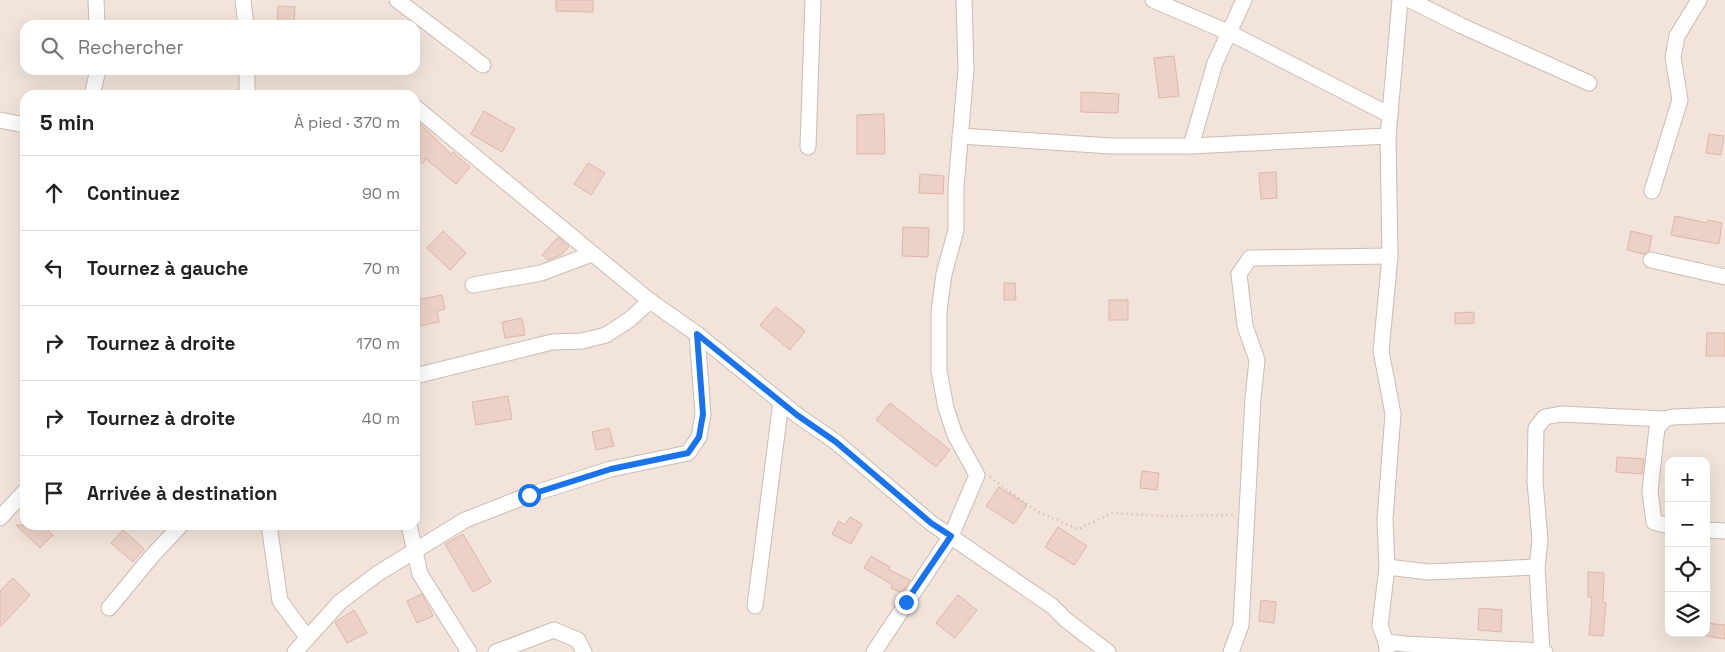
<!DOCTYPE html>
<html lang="fr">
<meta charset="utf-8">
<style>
:root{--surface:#fff;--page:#f6f6f6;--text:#222;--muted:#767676;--line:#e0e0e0}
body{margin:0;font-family:"Space Grotesk",sans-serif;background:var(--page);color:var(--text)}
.controls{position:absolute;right:15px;bottom:15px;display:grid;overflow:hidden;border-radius:10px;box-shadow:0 5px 20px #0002}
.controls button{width:45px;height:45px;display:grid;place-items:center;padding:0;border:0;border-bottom:1px solid var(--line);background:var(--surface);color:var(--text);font:25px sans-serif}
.stop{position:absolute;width:15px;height:15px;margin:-11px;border:4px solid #1a73e8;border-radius:50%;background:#fff}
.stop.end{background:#1a73e8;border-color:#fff;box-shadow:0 1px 5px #0008}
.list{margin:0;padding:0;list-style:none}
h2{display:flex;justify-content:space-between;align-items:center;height:65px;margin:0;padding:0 20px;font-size:21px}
h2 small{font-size:16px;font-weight:400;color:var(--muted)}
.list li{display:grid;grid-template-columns:32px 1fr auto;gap:15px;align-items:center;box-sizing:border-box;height:75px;padding:0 20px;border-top:1px solid var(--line)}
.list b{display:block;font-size:19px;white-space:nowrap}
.list em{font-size:16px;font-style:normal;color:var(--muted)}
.icon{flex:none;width:28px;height:28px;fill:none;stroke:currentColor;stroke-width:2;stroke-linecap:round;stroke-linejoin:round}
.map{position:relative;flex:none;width:1725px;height:652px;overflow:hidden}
.search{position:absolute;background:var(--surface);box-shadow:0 5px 20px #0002;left:20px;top:20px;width:400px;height:55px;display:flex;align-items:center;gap:12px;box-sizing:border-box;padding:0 18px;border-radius:15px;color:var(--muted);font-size:19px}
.panel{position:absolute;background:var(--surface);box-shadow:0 5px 20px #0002;left:20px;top:90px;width:400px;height:440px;border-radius:15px}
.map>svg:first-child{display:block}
.residential{fill:#f2e4da;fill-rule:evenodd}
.building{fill:#edd1c6;stroke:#deb6a8}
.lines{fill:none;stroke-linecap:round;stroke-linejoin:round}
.minor-casing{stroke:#ccbbb2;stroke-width:17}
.path{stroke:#d2b4a9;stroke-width:2.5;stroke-dasharray:1 4;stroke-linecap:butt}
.minor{stroke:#fff;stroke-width:15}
.route{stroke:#1a73e8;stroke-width:6}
</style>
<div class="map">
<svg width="1725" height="652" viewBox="0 0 1725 652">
<rect width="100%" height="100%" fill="#fbf3eb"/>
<!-- residential -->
<path class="residential" d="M 0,0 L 1725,0 L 1725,652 L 0,652 ZM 25,25 L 415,25 L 415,70 L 25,70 ZM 25,95 L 415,95 L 415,525 L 25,525 ZM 1669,461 L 1706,461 L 1706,633 L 1669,633 Z"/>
<!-- building -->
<g class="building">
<polygon points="556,0 593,0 593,12 556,11"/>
<polygon points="278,6 295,7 294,25 277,25"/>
<polygon points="1174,56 1179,96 1159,98 1154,58"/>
<polygon points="1081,92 1119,94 1118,113 1081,112"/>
<polygon points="484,111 515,129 502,152 471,134"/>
<polygon points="884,114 885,154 857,154 857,115"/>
<polygon points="415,119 451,154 453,152 470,167 456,184 426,159 422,164 415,158"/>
<polygon points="1709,134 1724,136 1721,155 1706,153"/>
<polygon points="588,163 605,173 591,195 574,184"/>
<polygon points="1276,172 1277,198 1261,199 1259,173"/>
<polygon points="920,174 944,176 943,194 919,193"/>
<polygon points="1675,216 1707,223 1708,220 1722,223 1719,244 1671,235"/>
<polygon points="903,227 929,228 928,257 902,256"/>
<polygon points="443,231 466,253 450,270 427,248"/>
<polygon points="1631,231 1652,236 1649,251 1644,254 1627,250"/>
<polygon points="558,237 569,247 561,255 548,260 542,255"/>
<polygon points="1004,283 1015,283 1016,300 1004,300"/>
<polygon points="442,295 445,309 437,311 439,322 420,326 417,300"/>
<rect x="1109" y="300" width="19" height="20"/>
<polygon points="776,307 805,331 790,350 760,325"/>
<polygon points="1474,312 1474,323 1455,324 1455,313"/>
<polygon points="522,318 525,335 505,338 502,322"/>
<polygon points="1707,333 1725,333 1725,356 1706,356"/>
<polygon points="508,396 512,419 476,425 472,402"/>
<polygon points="890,403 950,450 936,467 876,420"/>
<polygon points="609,428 614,446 596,450 592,432"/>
<polygon points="1617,457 1644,459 1642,474 1616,472"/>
<polygon points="1142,471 1159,473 1157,490 1140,488"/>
<polygon points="999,487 1027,505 1014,524 986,506"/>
<polygon points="850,517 862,524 851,544 832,534 839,521 845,525"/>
<polygon points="16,525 43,525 53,535 40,548"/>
<polygon points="1058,527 1087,546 1074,565 1045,547"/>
<polygon points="123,530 144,549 133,562 111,543"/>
<polygon points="463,534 491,582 473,592 445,544"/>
<polygon points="871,556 890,567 888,569 910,580 902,593 891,588 893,585 864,568"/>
<polygon points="1588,572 1604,573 1603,602 1606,603 1603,636 1589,635 1592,597 1588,597"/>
<polygon points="13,578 30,595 0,627 0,591"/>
<polygon points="422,594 433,616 417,623 407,601"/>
<polygon points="958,595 977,610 955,638 936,623"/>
<polygon points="1261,600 1276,602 1274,623 1259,621"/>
<polygon points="1479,608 1502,610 1501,632 1478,630"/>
<polygon points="354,610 367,633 347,643 335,622"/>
<polygon points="1706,623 1725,625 1725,639 1706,636"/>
</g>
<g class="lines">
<defs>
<g id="minor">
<polyline points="96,0 97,25"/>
<polyline points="243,0 246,25"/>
<polyline points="397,0 483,65"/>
<polyline points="1153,0 1230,33 1390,115"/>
<polyline points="1410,0 1462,26 1589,83"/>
<polyline points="92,95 98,70"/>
<polyline points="247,95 247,70"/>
<polyline points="415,107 650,301 697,334 797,415 836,442 931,523 1052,606 1066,620 1108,652"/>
<polyline points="0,120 25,125"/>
<polyline points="960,136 1111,146 1191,146 1388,136"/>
<polyline points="1191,146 1215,63 1244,0"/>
<polyline points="808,147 813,0"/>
<polyline points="1652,191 1680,100 1673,57 1677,36 1699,0"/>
<polyline points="1651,260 1725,277"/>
<polyline points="473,285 541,273 592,254"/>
<polyline points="415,376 552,342 582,341 606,335 629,320 650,301"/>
<polyline points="0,518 25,491"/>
<polyline points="269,525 280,601 307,637"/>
<polyline points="409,525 420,574 469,652"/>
<polyline points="1669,526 1654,522 1650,491 1657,428 1665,419 1673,417 1725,415"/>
<polyline points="1706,530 1725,531"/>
<polyline points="1387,567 1429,572 1537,567"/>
<polyline points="755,606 781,402"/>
<polyline points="109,608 152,556 181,525"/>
<polyline points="1386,642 1405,644 1542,651 1541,652"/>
<polyline points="295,652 340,602 377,574 465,520 529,495 611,469 688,453 699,437 703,414 697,334"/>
<polyline points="496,652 554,630 578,640 584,652"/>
<polyline points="874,652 951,536 977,475 955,435 946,408 939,371 939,311 944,274 956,230 956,187 966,69 964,0"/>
<polyline points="1231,652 1241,625 1253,398 1257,360 1245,326 1239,274 1250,258 1390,256"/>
<polyline points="1387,652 1386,642 1380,626 1387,567 1385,519 1393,414 1381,351 1390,256 1388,136 1400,0"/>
<polyline points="1545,652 1542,651 1537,567 1540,540 1535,481 1536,428 1545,417 1561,414 1665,419"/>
</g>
</defs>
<!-- minor casing -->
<use href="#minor" class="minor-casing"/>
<!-- path -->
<polyline class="path" points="990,477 1036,511 1078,529 1113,513 1163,516 1233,515"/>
<!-- minor -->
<use href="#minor" class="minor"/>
</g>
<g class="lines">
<!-- route -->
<polyline class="route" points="529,495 611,469 688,453 699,437 703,414 697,334 797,415 836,442 931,523 951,536 906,602"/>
</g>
</svg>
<div class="controls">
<button>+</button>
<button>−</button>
<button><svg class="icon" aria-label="locate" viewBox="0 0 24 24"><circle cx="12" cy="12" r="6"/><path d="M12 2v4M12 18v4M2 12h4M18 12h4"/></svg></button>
<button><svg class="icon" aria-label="layers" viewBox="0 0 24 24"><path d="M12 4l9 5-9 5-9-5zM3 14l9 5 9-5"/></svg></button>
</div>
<div class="stop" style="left:529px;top:495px"></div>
<div class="stop end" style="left:906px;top:602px"></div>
<div class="search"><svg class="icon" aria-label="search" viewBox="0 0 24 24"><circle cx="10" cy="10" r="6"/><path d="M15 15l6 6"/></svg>Rechercher</div>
<section class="panel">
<h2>5 min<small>À pied · 370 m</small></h2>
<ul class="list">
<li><svg class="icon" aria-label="ahead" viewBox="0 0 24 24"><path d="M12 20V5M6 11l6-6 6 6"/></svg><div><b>Continuez</b></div><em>90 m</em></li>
<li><svg class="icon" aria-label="left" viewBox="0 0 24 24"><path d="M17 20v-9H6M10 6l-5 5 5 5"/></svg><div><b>Tournez à gauche</b></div><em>70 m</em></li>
<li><svg class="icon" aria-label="right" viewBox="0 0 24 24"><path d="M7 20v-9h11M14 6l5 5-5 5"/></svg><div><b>Tournez à droite</b></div><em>170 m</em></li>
<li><svg class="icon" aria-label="right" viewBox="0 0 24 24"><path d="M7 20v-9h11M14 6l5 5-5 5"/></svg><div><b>Tournez à droite</b></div><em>40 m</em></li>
<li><svg class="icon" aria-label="arrive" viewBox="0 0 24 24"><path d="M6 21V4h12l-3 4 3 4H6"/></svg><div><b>Arrivée à destination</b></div></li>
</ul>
</section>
</div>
